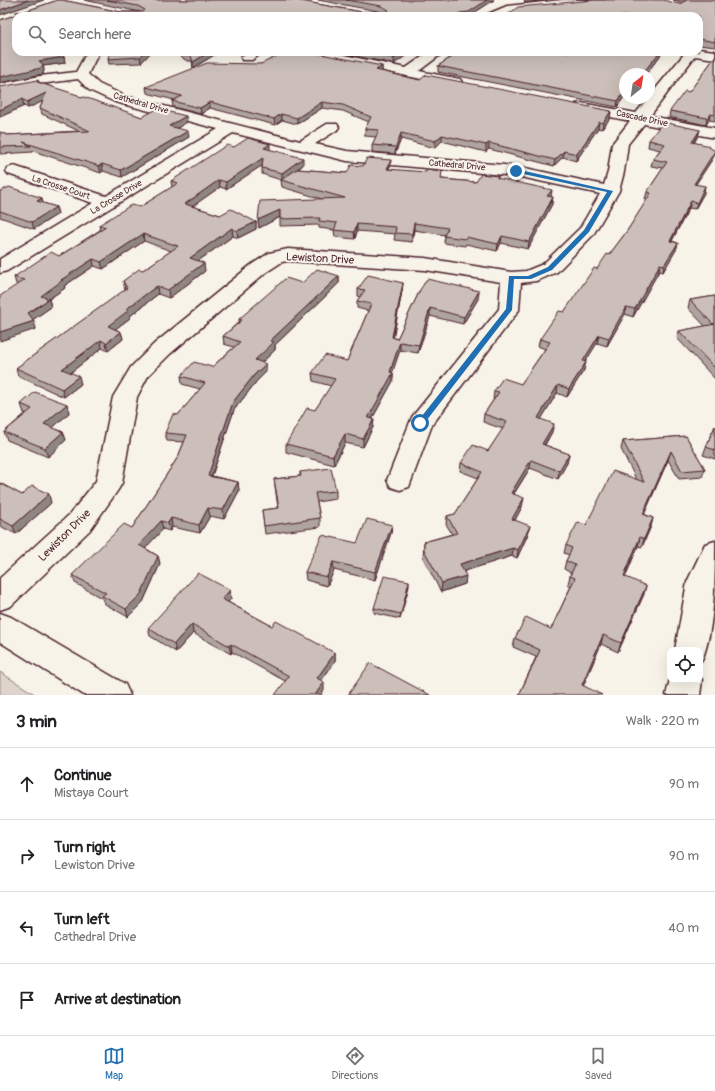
<!DOCTYPE html>
<meta charset="utf-8">
<style>
:root{--surface:#fff;--page:#f2f2f2;--text:#202124;--muted:#757577;--line:#e0e0e0;--accent:#1f6fb2}
body{margin:0;font-family:Pangolin,sans-serif;background:var(--page);color:var(--text)}
.controls{position:absolute;right:12px;bottom:12px;display:grid;overflow:hidden;border-radius:8px;box-shadow:0 4px 16px #0002}
.controls button{width:36px;height:36px;display:grid;place-items:center;padding:0;border:0;border-bottom:1px solid var(--line);background:var(--surface);color:var(--text);font:20px sans-serif}
.compass{position:absolute;left:619px;top:68px;width:36px;height:36px;border-radius:50%;background:var(--surface);box-shadow:0 4px 16px #0002;rotate:30deg}
.stop{position:absolute;width:12px;height:12px;margin:-9px;border:3px solid #1f6fb2;border-radius:50%;background:#fff}
.stop.end{background:#1f6fb2;border-color:#fff;box-shadow:0 1px 4px #0008}
.list{margin:0;padding:0;list-style:none}
h2{display:flex;justify-content:space-between;align-items:center;height:52px;margin:0;padding:0 16px;font-size:17px}
h2 small{font-size:13px;font-weight:400;color:var(--muted)}
.list li{display:grid;grid-template-columns:26px 1fr auto;gap:12px;align-items:center;box-sizing:border-box;height:72px;padding:0 16px;border-top:1px solid var(--line)}
.list b{display:block;font-size:15px;white-space:nowrap}
.list p{margin:0;font-size:13px;white-space:nowrap;color:var(--muted)}
.list em{font-size:13px;font-style:normal;color:var(--muted)}
.icon{flex:none;width:22px;height:22px;fill:none;stroke:currentColor;stroke-width:2;stroke-linecap:round;stroke-linejoin:round}
.map{position:relative;flex:none;width:715px;height:695px;overflow:hidden}
.search{position:absolute;background:var(--surface);box-shadow:0 4px 16px #0002;left:12px;right:12px;top:12px;height:44px;display:flex;align-items:center;gap:10px;box-sizing:border-box;padding:0 14px;border-radius:12px;color:var(--muted);font-size:15px}
.sheet{height:340px;background:var(--surface)}
nav{display:flex;justify-content:space-around;align-items:center;box-sizing:border-box;height:56px;border-top:1px solid var(--line);background:var(--surface);font-size:11px;color:var(--muted)}
nav a{display:grid;justify-items:center;gap:2px}
nav .on{color:var(--accent)}
.map>svg:first-child{display:block}
.green{fill:#ded4cc;stroke:#947a7c}
.lines{fill:none;stroke-linecap:round;stroke-linejoin:round}
.street-casing{stroke:#4a1f2b;stroke-width:3}
.secondary-casing{stroke:#4a1f2b;stroke-width:3}
.street{fill:#f7f3e8;fill-rule:evenodd}
.secondary{fill:#f7f3e8;fill-rule:evenodd}
.wall{fill:#afa49f;stroke:#4a1f2b}
.shaded-wall{fill:#8f8682;stroke:#4a1f2b}
.building{fill:#ccbfb9;stroke:#4a1f2b}
.route{fill:#1f6fb2}
.labels{text-anchor:middle;stroke-width:4;stroke-linejoin:round;paint-order:stroke}
.far-street-label{font-size:9px;fill:#4a1f2b;stroke:#f7f3e8}
.street-label{font-size:11px;fill:#4a1f2b;stroke:#f7f3e8}
</style>
<div class="map">
<svg width="715" height="695" viewBox="0 0 715 695">
<rect width="100%" height="100%" fill="#f7f3e8"/>
<filter id="ink" filterUnits="userSpaceOnUse"><feTurbulence type="fractalNoise" baseFrequency=".025" numOctaves="2"/><feDisplacementMap in="SourceGraphic" scale="8" xChannelSelector="R" yChannelSelector="G"/><feConvolveMatrix kernelMatrix="1 2 1 2 8 2 1 2 1" color-interpolation-filters="sRGB"/></filter>
<g filter="url(#ink)">
<!-- green -->
<polygon class="green" points="0,672 36,695 0,695"/>
<g class="lines">
<defs>
<g id="street">
<polygon points="562,0 605,0 600,3 519,10 501,16 486,16 488,14 507,6"/>
<polygon points="699,49 715,51 715,59 695,56 650,116 715,128 715,138 644,124 628,144 624,172 619,191 593,235 557,272 536,281 521,283 519,310 432,425 409,487 400,490 391,487 387,480 412,417 499,309 501,282 425,270 288,261 282,262 265,273 170,354 148,376 137,397 122,483 118,490 90,530 11,606 0,610 0,578 70,514 96,481 113,397 131,367 154,344 251,265 269,253 288,249 425,258 511,272 526,271 543,264 580,228 600,194 516,176 347,161 233,133 7,271 0,273 0,259 93,203 8,174 6,171 8,168 14,166 20,168 106,196 218,129 115,102 89,90 78,79 40,84 0,92 0,84 40,76 76,72 87,52 99,52 88,74 99,84 125,96 300,141 327,124 337,124 339,127 337,130 315,144 347,151 516,166 604,185 608,172 612,144 630,121 576,110 574,107 576,104 581,103 636,113 684,54 683,52 699,52"/>
<polygon points="247,52 263,52 252,60 242,60 241,57"/>
<polygon points="305,52 329,52 406,68 429,52 444,52 419,71 460,79 462,82 460,85 455,86 311,56"/>
<path d="M 715,541 C 715,575 715,629 702,660 L 700,661 L 700,650 L 675,650 L 687,582 L 705,544 Z"/>
<polygon points="700,675 702,680 700,695 666,695 670,679 700,680"/>
</g>
<polygon id="secondary" points="0,613 11,617 125,684 130,695 84,695 0,642"/>
</defs>
<!-- street casing -->
<use href="#street" class="street-casing"/>
<!-- secondary casing -->
<use href="#secondary" class="secondary-casing"/>
<!-- street -->
<use href="#street" class="street"/>
<!-- secondary -->
<use href="#secondary" class="secondary"/>
</g>
<!-- wall -->
<g class="wall">
<polygon points="58,0 62,0 121,12 140,12 84,0 295,0 362,12 383,12 318,0 494,0 469,16 16,16 16,52 67,52 66,53 61,52 64,57 65,63 43,66 44,70 43,74 0,83 0,20 15,15 16,12 23,12"/>
<polygon points="673,0 715,0 715,47 699,45 699,16 679,4 682,3 678,1"/>
<polygon points="110,52 151,52 141,63 109,64 108,59"/>
<polygon points="174,52 219,52 193,68 192,61 187,61"/>
<polygon points="336,52 411,52 394,64"/>
<polygon points="459,52 663,52 646,74 625,74 625,97 624,97 617,107 438,72 438,66"/>
<polygon points="715,57 715,121 709,120 706,125 669,117 670,111 689,92"/>
<polygon points="261,64 382,66 382,71 420,80 611,111 610,118 602,129 598,128 576,161 563,157 554,166 489,149 486,152 442,141 435,148 401,139 395,154 372,152 372,145 376,137 365,136 365,129 369,122 343,111 322,108 297,124 282,120 275,125 210,108 201,114 173,107 172,101 174,100 147,93 146,87"/>
<polygon points="38,80 39,82 81,98 142,117 187,122 177,128 189,137 122,177 103,171 101,173 33,151 33,152 0,154 0,132 7,135 79,131 42,114 40,108 43,101 28,108 24,106 0,117"/>
<polygon points="700,130 698,136 694,142 715,151 713,158 696,184 704,193 695,209 689,208 672,241 678,243 676,250 663,272 659,271 633,317 625,314 607,346 597,343 585,362 584,370 567,397 557,393 541,419 552,432 545,445 569,454 567,463 558,479 530,468 514,494 522,507 515,520 528,534 517,558 512,556 464,571 465,584 441,592 423,558 424,542 452,534 446,524 447,516 455,514 478,478 460,471 461,463 488,451 503,429 483,422 484,414 494,399 493,399 494,391 521,384 545,349 538,346 540,339 564,312 597,269 609,255 627,231 647,200 645,199 647,192 663,168 651,166 653,159 660,150 648,147 649,140"/>
<polygon points="234,147 270,150 303,165 298,169 347,173 363,166 390,166 389,169 442,179 476,182 498,176 498,179 551,197 552,204 528,249 501,243 497,251 466,244 465,246 444,243 445,235 414,230 412,242 394,240 395,234 357,231 355,239 335,237 334,230 319,228 319,225 280,226 280,217 259,228 258,220 322,199 282,187 281,180 262,174 262,165 226,189 220,187 192,206 220,215 256,222 256,229 238,238 233,236 198,261 205,271 169,298 158,294 130,316 130,318 115,329 121,332 123,339 108,351 102,348 71,372 81,384 64,397 18,376 16,368 125,290 123,281 143,270 171,251 144,241 103,269 94,266 64,286 65,288 49,299 51,307 32,320 36,329 17,284 16,284 14,277 59,256 100,230 99,225 140,207 172,187 171,181"/>
<polygon points="0,191 42,198 43,203 56,207 58,214 34,229 0,217"/>
<polygon points="339,276 339,283 275,345 275,350 262,362 266,372 256,382 234,410 212,476 238,482 239,491 224,519 210,516 200,533 172,527 170,531 163,529 145,548 158,556 160,564 143,602 128,617 105,604 103,599 75,583 72,575 132,528 178,457 184,442 167,441 165,433 178,415 200,389 182,384 181,376 212,367 234,347 224,344 223,336 239,322 239,319 302,283"/>
<polygon points="403,283 402,291 393,338 397,339 420,290 478,299 463,324 430,316 418,353 400,350 392,372 393,373 393,381 372,419 374,419 373,427 363,447 345,443 334,465 286,452 286,444 315,410 331,386 313,381 312,373 347,361 368,311 357,308 357,301 360,297 358,296 358,289"/>
<polygon points="715,296 715,379 677,338 679,331 705,326 688,308 690,300"/>
<polygon points="21,404 67,404 69,413 52,428 63,432 66,440 48,457 7,440 4,432 26,413 24,413"/>
<polygon points="715,426 715,459 703,455 706,447"/>
<polygon points="686,436 705,469 702,477 679,479 668,460 644,514 653,518 651,526 642,547 638,546 625,577 644,594 618,652 601,644 583,686 519,695 536,657 513,647 515,638 551,629 571,586 568,584 570,576 571,573 564,569 566,561 569,555 564,553 566,545 586,525 636,479 621,449 623,441"/>
<polygon points="300,472 336,491 336,499 317,502 320,518 320,527 265,534 262,510 278,508 274,479 300,476"/>
<polygon points="0,483 22,495 51,503 16,534 0,526"/>
<polygon points="392,525 391,533 375,580 334,570 327,586 306,580 305,572"/>
<polygon points="409,586 400,619 374,613 374,608"/>
<polygon points="230,590 231,599 228,602 272,626 335,653 335,661 321,681 324,690 285,681 232,652 231,654 193,633 176,652 150,636 148,628"/>
</g>
<!-- shaded-wall -->
<g class="shaded-wall">
<polygon points="28,0 44,0 0,15 0,10"/>
<polygon points="487,0 494,0 469,16 455,16 460,13"/>
<polygon points="525,0 548,0 524,3"/>
<polygon points="145,52 151,52 141,63 140,57"/>
<polygon points="209,52 219,52 193,68 193,62"/>
<polygon points="404,52 411,52 394,64 394,58"/>
<polygon points="660,52 663,52 646,74 642,74"/>
<polygon points="64,57 65,63 43,66 44,70 43,74 0,83 0,77 39,61"/>
<polygon points="382,66 382,72 376,70"/>
<polygon points="625,91 624,97 617,107 618,101"/>
<polygon points="46,93 48,99 28,108 27,102"/>
<polygon points="22,99 24,106 0,117 0,110"/>
<polygon points="210,102 210,108 201,114 200,108"/>
<polygon points="322,102 322,108 297,124 297,118"/>
<polygon points="611,111 610,118 602,129 603,123"/>
<polygon points="281,114 282,120 275,125 274,119"/>
<polygon points="710,114 709,120 706,125 707,118"/>
<polygon points="186,116 187,122 170,133 169,126"/>
<polygon points="599,122 598,128 576,161 577,154"/>
<polygon points="700,130 698,136 691,148 692,142"/>
<polygon points="188,131 189,137 122,177 121,170"/>
<polygon points="401,133 401,139 395,154 396,147"/>
<polygon points="442,135 442,141 435,148 435,141"/>
<polygon points="489,143 489,149 486,152 486,145"/>
<polygon points="270,144 270,151 264,148"/>
<polygon points="564,151 563,157 554,166 555,160"/>
<polygon points="715,151 713,158 692,190 694,184"/>
<polygon points="263,158 263,165 226,189 226,182"/>
<polygon points="303,158 303,165 282,180 282,173"/>
<polygon points="391,160 390,166 387,176 387,169"/>
<polygon points="102,164 103,171 101,173 99,166"/>
<polygon points="219,180 220,187 186,211 185,204"/>
<polygon points="705,186 704,193 695,209 697,203"/>
<polygon points="552,190 551,197 547,196"/>
<polygon points="553,197 552,204 528,249 529,242"/>
<polygon points="42,198 43,205 37,201"/>
<polygon points="691,201 689,208 668,248 670,241"/>
<polygon points="56,207 58,214 34,229 32,222"/>
<polygon points="280,210 280,217 259,228 258,220"/>
<polygon points="256,222 256,229 238,238 237,231"/>
<polygon points="414,223 414,230 412,242 412,234"/>
<polygon points="357,224 357,231 355,239 354,232"/>
<polygon points="232,228 233,236 191,266 190,258"/>
<polygon points="143,234 144,241 103,269 101,262"/>
<polygon points="502,236 501,243 497,251 498,244"/>
<polygon points="678,243 676,250 663,272 664,265"/>
<polygon points="93,259 94,266 64,286 65,288 43,303 41,296 61,280"/>
<polygon points="204,263 205,271 169,298 168,290"/>
<polygon points="660,264 659,271 633,317 635,309"/>
<polygon points="339,276 339,283 275,345 275,350 256,368 255,360 270,341"/>
<polygon points="403,283 402,291 392,345 392,337"/>
<polygon points="157,286 158,294 130,316 130,318 109,334 108,326 126,309"/>
<polygon points="479,291 478,299 463,324 464,317"/>
<polygon points="49,299 51,307 31,321 28,313"/>
<polygon points="626,307 625,314 607,346 609,338"/>
<polygon points="430,308 430,316 418,353 419,345"/>
<polygon points="34,321 36,329 0,341 0,332"/>
<polygon points="121,332 123,339 108,351 106,343"/>
<polygon points="599,335 597,343 581,369 583,361"/>
<polygon points="101,340 102,348 65,377 62,369"/>
<polygon points="400,342 400,350 391,377 393,373 393,381 368,426 368,418 390,372"/>
<polygon points="586,362 584,370 567,397 569,389"/>
<polygon points="266,364 266,372 256,382 234,410 209,484 208,476 233,402 255,374"/>
<polygon points="79,376 81,384 64,397 62,389"/>
<polygon points="558,385 557,393 537,426 538,418"/>
<polygon points="67,404 69,413 47,433 44,424"/>
<polygon points="374,419 373,427 363,447 363,439"/>
<polygon points="554,424 552,432 540,452 542,444"/>
<polygon points="63,432 66,440 48,457 45,448"/>
<polygon points="345,434 345,443 334,465 333,456"/>
<polygon points="671,451 668,460 641,522 643,514"/>
<polygon points="569,454 567,463 558,479 559,471"/>
<polygon points="531,460 530,468 509,501 511,493"/>
<polygon points="238,482 239,491 224,519 223,510"/>
<polygon points="49,494 51,503 16,534 13,526"/>
<polygon points="524,498 522,507 511,527 512,519"/>
<polygon points="208,508 210,516 200,533 199,525"/>
<polygon points="171,518 172,527 170,531 168,523"/>
<polygon points="653,518 651,526 642,547 644,539"/>
<polygon points="161,521 163,529 141,553 139,545"/>
<polygon points="392,525 391,533 375,580 375,572"/>
<polygon points="530,526 528,534 517,558 518,550"/>
<polygon points="640,537 638,546 622,585 624,576"/>
<polygon points="513,548 512,556 459,573 460,564"/>
<polygon points="158,556 160,564 143,602 128,617 126,609"/>
<polygon points="333,562 334,570 327,586 327,577"/>
<polygon points="466,576 465,584 441,592 442,583"/>
<polygon points="409,581 409,586 400,619 401,614"/>
<polygon points="646,586 644,594 618,652 621,643"/>
<polygon points="230,590 231,599 223,607 222,599"/>
<polygon points="192,624 193,633 176,652 174,644"/>
<polygon points="603,635 601,644 580,694 582,685"/>
<polygon points="231,644 232,652 231,654 229,646"/>
<polygon points="335,653 335,661 318,686 317,678"/>
<polygon points="324,682 324,690 321,695 315,695"/>
</g>
<!-- building -->
<g class="building">
<polygon points="0,0 28,0 0,10"/>
<polygon points="58,0 62,0 121,12 143,12 145,10 138,6 107,0 295,0 362,12 387,12 389,10 381,6 346,0 487,0 469,12 460,13 455,16 120,16 121,13 116,16 16,16 16,52 60,52 64,57 39,61 43,64 41,68 0,77 0,20 15,15 16,12 23,12"/>
<polygon points="594,0 663,0 679,4 687,0 686,0 715,0 715,42 699,39 699,16 506,16 518,7"/>
<polygon points="110,52 145,52 140,57 108,59"/>
<polygon points="181,52 209,52 193,62 191,56 186,56"/>
<polygon points="286,52 311,52 382,66 376,70 420,80 426,75 611,111 603,123 599,122 577,154 564,151 555,160 489,143 486,145 442,135 435,141 401,133 396,147 372,145 379,130 365,129 371,117 343,105 322,102 297,118 281,114 274,119 210,102 200,108 172,101 182,96 146,87 207,63 261,64"/>
<polygon points="364,52 404,52 394,58"/>
<polygon points="459,52 660,52 642,74 625,74 625,91 618,101 438,66"/>
<polygon points="715,57 715,115 710,114 707,118 670,111 685,91 689,92"/>
<polygon points="38,80 37,82 78,95 81,98 84,97 142,117 157,109 186,116 169,126 188,131 121,170 102,164 99,166 23,142 31,146 0,147 0,132 7,135 90,131 40,108 46,93 27,102 22,99 0,110 0,87"/>
<polygon points="663,122 700,130 692,142 706,145 715,151 694,184 705,186 697,203 691,201 670,241 678,243 664,265 660,264 635,309 626,307 609,338 599,335 583,361 586,362 569,389 558,385 538,418 554,424 542,444 569,454 559,471 531,460 511,493 524,498 512,519 530,526 518,550 513,548 460,564 466,576 442,583 424,550 424,542 457,533 447,516 455,514 482,472 461,463 473,445 488,451 507,422 484,414 499,392 494,391 503,378 521,384 550,342 540,339 559,311 564,312 594,268 597,269 607,254 609,255 627,231 651,193 647,192 667,162 653,159 665,144 649,140"/>
<polygon points="248,138 270,144 264,148 303,158 282,173 262,168 263,158 226,182 219,180 185,204 220,215 231,209 256,222 237,231 232,228 190,258 204,263 168,290 157,286 126,309 129,310 108,326 121,332 106,343 101,340 62,369 79,376 62,389 16,368 127,288 123,281 139,269 143,270 178,246 143,234 101,262 93,259 61,280 63,280 41,296 49,299 28,313 34,321 0,332 0,296 24,280 14,277 51,252 59,256 106,227 99,225 131,205 140,207 178,183 171,181 227,145 234,147"/>
<polygon points="367,158 391,160 387,169 426,172 426,170 442,171 441,179 476,182 481,174 498,176 497,178 552,190 547,196 553,197 529,242 502,236 498,244 466,237 465,239 444,236 448,228 414,223 412,234 395,233 396,227 357,224 354,232 334,230 337,223 319,221 320,218 280,219 280,210 258,220 260,201 345,198 281,180 297,169 347,173 351,165 363,166"/>
<polygon points="9,187 42,198 37,201 56,207 32,222 0,211 0,191 1,191"/>
<polygon points="317,269 339,276 270,341 274,342 255,360 266,364 255,374 233,402 208,476 238,482 223,510 208,508 199,525 171,518 168,523 161,521 139,545 158,556 141,594 126,609 102,596 106,593 72,575 124,524 132,528 178,457 187,435 165,433 173,414 178,415 205,383 181,376 194,362 212,367 240,342 223,336 242,320 239,319 286,278 302,283"/>
<polygon points="368,275 403,283 392,337 397,339 420,290 427,279 479,291 464,317 430,308 419,345 400,342 390,372 393,373 368,418 374,419 363,439 345,434 333,456 286,444 307,408 315,410 335,379 312,373 325,355 347,361 371,304 357,301 365,290 358,289"/>
<polygon points="715,296 715,323 713,324 690,300"/>
<polygon points="715,324 715,368 679,331"/>
<polygon points="35,392 67,404 44,424 63,432 45,448 4,432 32,409 21,404"/>
<polygon points="715,426 715,450 706,447"/>
<polygon points="686,436 705,469 682,471 671,451 643,514 653,518 644,539 640,537 624,576 646,586 621,643 603,635 582,685 602,695 519,695 540,650 515,638 526,617 551,629 575,578 570,576 575,565 566,561 572,548 566,545 578,522 586,525 613,471 644,482 623,441"/>
<polygon points="331,468 336,491 315,493 320,518 264,526 262,510 279,508 274,479 301,476 300,472"/>
<polygon points="0,483 22,495 32,486 49,494 13,526 0,519"/>
<polygon points="367,519 392,525 375,572 333,562 327,577 305,572 322,535 357,543"/>
<polygon points="198,573 230,590 222,599 272,626 276,621 335,653 317,678 324,682 315,695 275,695 289,676 231,644 229,646 192,624 174,644 148,628"/>
<polygon points="384,576 409,581 401,614 374,608"/>
<polygon points="370,663 430,695 348,695"/>
</g>
</g>
<!-- route -->
<polygon class="route" points="516,169 613,191 589,232 552,270 531,279 514,279 512,310 423,425 418,425 418,421 506,309 509,276 528,276 548,267 584,230 607,192 514,172"/>
<g class="labels">
<!-- far-street labels -->
<g class="far-street-label">
<text transform="translate(141 103) rotate(16)" y="3">Cathedral Drive</text>
<text transform="translate(642 118) rotate(12)" y="3">Cascade Drive</text>
<text transform="translate(457 165) rotate(5)" y="3">Cathedral Drive</text>
<text transform="translate(61 187) rotate(18)" y="3">La Crosse Court</text>
<text transform="translate(116 197) rotate(-31)" y="3">La Crosse Drive</text>
</g>
<!-- street labels -->
<g class="street-label">
<text transform="translate(320 258) rotate(3)" y="4">Lewiston Drive</text>
<text transform="translate(64 535) rotate(-45)" y="4">Lewiston Drive</text>
</g>
</g>
</svg>
<div class="controls">
<button><svg class="icon" aria-label="locate" viewBox="0 0 24 24"><circle cx="12" cy="12" r="6"/><path d="M12 2v4M12 18v4M2 12h4M18 12h4"/></svg></button>
</div>
<svg class="compass" viewBox="-18 -18 36 36"><path d="M0-13l5 13h-10z" fill="#e53935"/><path d="M0 13l5-13h-10z" fill="#757577"/></svg>
<div class="stop" style="left:420px;top:423px"></div>
<div class="stop end" style="left:516px;top:171px"></div>
<div class="search"><svg class="icon" aria-label="search" viewBox="0 0 24 24"><circle cx="10" cy="10" r="6"/><path d="M15 15l6 6"/></svg>Search here</div>
</div>
<section class="sheet">
<h2>3 min<small>Walk · 220 m</small></h2>
<ul class="list">
<li><svg class="icon" aria-label="ahead" viewBox="0 0 24 24"><path d="M12 20V5M6 11l6-6 6 6"/></svg><div><b>Continue</b><p>Mistaya Court</p></div><em>90 m</em></li>
<li><svg class="icon" aria-label="right" viewBox="0 0 24 24"><path d="M7 20v-9h11M14 6l5 5-5 5"/></svg><div><b>Turn right</b><p>Lewiston Drive</p></div><em>90 m</em></li>
<li><svg class="icon" aria-label="left" viewBox="0 0 24 24"><path d="M17 20v-9H6M10 6l-5 5 5 5"/></svg><div><b>Turn left</b><p>Cathedral Drive</p></div><em>40 m</em></li>
<li><svg class="icon" aria-label="arrive" viewBox="0 0 24 24"><path d="M6 21V4h12l-3 4 3 4H6"/></svg><div><b>Arrive at destination</b></div></li>
</ul>
</section>
<nav>
<a class="on"><svg class="icon" aria-label="map" viewBox="0 0 24 24"><path d="M3 6l6-2 6 2 6-2v14l-6 2-6-2-6 2zM9 4v14M15 6v14"/></svg>Map</a>
<a><svg class="icon" aria-label="directions" viewBox="0 0 24 24"><path d="M12 3l9 9-9 9-9-9zM9 14v-3h6M13 9l2 2-2 2"/></svg>Directions</a>
<a><svg class="icon" aria-label="saved" viewBox="0 0 24 24"><path d="M7 4h10v16l-5-4-5 4z"/></svg>Saved</a>
</nav>
